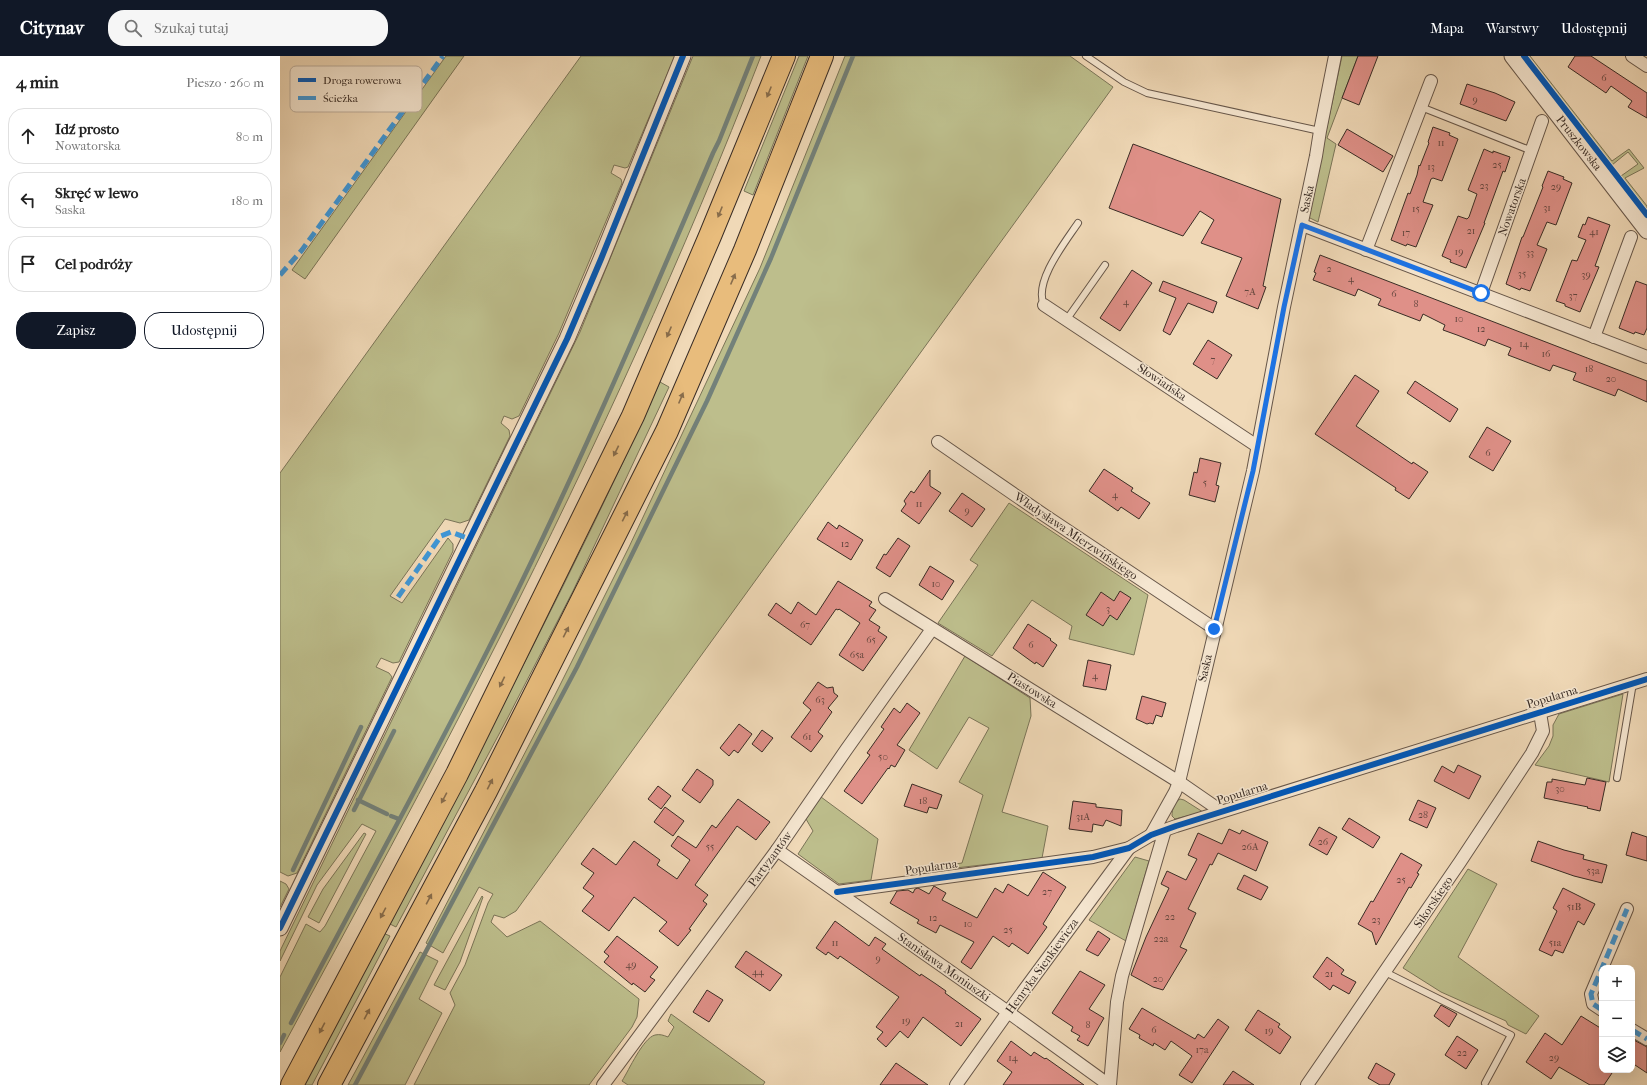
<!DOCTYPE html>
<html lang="pl">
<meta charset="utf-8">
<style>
:root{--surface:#fff;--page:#f6f6f6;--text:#222;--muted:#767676;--line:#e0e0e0;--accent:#111827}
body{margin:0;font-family:"IM FELL French Canon",serif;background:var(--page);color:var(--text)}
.controls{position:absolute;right:12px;bottom:12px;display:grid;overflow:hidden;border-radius:8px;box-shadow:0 4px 16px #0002}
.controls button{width:36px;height:36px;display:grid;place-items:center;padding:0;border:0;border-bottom:1px solid var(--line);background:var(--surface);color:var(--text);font:20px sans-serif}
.stop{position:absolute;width:12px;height:12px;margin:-9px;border:3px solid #1a73e8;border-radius:50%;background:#fff}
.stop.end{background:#1a73e8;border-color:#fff;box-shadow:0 1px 4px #0008}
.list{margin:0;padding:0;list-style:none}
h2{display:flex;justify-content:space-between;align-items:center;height:52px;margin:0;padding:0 16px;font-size:17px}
h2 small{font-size:13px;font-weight:400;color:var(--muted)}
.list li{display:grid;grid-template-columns:26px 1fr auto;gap:12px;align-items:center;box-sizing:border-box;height:56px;margin:0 8px 8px;padding:0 8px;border:1px solid var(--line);border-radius:16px}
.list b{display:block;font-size:15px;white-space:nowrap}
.list p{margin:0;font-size:13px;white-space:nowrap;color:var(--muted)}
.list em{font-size:13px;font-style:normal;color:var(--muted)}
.actions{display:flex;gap:8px;padding:12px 16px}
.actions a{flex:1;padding:9px 0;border:1px solid var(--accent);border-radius:16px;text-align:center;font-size:14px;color:var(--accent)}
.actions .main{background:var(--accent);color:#fff}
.icon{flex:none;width:22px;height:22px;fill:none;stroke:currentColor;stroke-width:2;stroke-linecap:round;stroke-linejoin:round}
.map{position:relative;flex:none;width:1367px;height:1029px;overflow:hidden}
header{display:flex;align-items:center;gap:24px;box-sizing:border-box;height:56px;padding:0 20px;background:var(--accent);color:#fff}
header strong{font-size:19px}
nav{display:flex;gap:22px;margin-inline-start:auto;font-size:14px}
.search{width:280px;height:36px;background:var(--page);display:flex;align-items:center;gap:10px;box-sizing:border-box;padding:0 14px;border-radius:16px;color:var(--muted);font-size:15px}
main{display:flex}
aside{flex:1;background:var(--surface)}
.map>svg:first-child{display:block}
.green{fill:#bdbe8c;stroke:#7b7558}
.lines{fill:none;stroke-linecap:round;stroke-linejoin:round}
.stream{stroke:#73817a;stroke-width:4.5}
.building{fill:#df9088;stroke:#392c25}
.service-casing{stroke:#67574a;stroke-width:8}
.minor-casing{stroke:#67574a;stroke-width:14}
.tertiary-casing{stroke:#67574a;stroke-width:17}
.motorway-casing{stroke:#392c25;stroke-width:24}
.service{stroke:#f5e6d0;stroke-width:6}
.minor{stroke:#f5e6d0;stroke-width:12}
.tertiary{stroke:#f5e6d0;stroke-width:15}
.motorway{stroke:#e8bc7c;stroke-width:22}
.quiet{stroke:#3e96d6;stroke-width:5;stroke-dasharray:10 5;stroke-linecap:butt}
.cycleway-casing{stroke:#f5e6d0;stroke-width:8}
.cycleway{stroke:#0057b8;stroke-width:6}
.oneway{fill:#886d4c}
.route{stroke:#1a73e8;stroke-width:5}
.labels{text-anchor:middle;stroke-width:3;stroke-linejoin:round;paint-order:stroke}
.number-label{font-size:10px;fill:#62453e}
.street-label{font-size:12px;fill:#392c25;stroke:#f5e6d0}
.key{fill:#f5e6d0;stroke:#bdae9d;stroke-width:1}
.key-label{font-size:11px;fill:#392c25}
</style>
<header>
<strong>Citynav</strong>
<div class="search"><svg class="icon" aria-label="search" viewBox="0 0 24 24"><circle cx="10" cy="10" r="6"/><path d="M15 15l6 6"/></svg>Szukaj tutaj</div>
<nav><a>Mapa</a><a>Warstwy</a><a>Udostępnij</a></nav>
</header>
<main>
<aside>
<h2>4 min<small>Pieszo · 260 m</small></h2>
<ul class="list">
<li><svg class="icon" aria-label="ahead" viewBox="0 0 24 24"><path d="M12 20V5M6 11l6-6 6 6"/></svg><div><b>Idź prosto</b><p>Nowatorska</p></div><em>80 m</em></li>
<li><svg class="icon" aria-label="left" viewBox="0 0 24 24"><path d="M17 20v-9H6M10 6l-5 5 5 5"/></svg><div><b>Skręć w lewo</b><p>Saska</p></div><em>180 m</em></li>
<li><svg class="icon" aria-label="arrive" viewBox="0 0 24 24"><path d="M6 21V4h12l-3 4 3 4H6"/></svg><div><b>Cel podróży</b></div></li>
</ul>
<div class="actions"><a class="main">Zapisz</a><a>Udostępnij</a></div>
</aside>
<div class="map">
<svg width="1367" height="1029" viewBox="0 0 1367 1029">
<rect width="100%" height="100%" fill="#f0d9b7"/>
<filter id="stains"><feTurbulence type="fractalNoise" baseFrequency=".005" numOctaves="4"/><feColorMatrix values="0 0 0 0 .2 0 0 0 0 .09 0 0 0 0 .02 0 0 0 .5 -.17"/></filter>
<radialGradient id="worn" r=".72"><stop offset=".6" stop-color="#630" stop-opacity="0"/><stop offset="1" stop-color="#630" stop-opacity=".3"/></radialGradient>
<!-- green -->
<g class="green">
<polygon points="166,0 184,0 25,223 12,214"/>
<polygon points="301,0 395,0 348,111 345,112 334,109 331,117 341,123 342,127 279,277 239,360 232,363 224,360 221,367 229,374 230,380 189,464 180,467 165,463 110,540 122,547 168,482 173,488 173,495 119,606 113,607 101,602 96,611 109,617 112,621 17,817 8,820 0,816 0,417"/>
<path d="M 413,0 L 481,0 C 404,199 315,393 219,583 C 149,722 74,859 0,996 L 0,921 L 26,868 L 40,876 L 45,870 L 96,775 L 82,768 L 37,829 L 0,905 L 0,895 L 300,276 Z"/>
<polygon points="519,0 528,0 473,139 464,135"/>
<polygon points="565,0 790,0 833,31 236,855 224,862 214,859 211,866 227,881 260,865 359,943 357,961 352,971 309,1029 134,1029 175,949 170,937 185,909 208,847 213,838 199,831 163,897 146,887 275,639 349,491 480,212"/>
<polygon points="1062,0 1078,0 1047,82 1056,88 1038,166 1028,161"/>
<polygon points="1248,0 1250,0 1332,105 1349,93 1364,112 1345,122 1367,150 1367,155 1341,120 1358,108 1348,96 1332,109"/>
<path d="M 380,326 L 389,331 L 293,535 L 225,667 L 116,871 L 108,867 C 203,689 297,510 380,326 Z"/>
<polygon points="729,447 868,539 854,599 789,583 792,570 752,544 712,600 658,567 698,509 690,504"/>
<polygon points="685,600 750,642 751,660 722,756 768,770 762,802 641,816 642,813 682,807 703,739 679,726 709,672 689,661 657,713 629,694"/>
<polygon points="1343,638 1329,726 1255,709 1269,690 1273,680 1273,669 1279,658"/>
<polygon points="541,741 598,783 591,824 559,828 518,798 533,775 526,763"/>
<path d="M 900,743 L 904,744 L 923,756 L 895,763 L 892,760 C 892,753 894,746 900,743 Z"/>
<polygon points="84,777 86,778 39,867 28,861 43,833"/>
<polygon points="855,801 869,805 846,885 809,864"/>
<polygon points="1188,813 1217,828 1178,901 1259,960 1246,978 1228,969 1226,965 1161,936 1123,912"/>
<polygon points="0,825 6,828 9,833 0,851"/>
<polygon points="202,840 203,841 180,906 165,934 154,929"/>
<polygon points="103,877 110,880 32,1029 21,1029"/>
<polygon points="140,896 158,905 139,943 162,957 125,1029 68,1029"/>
<path d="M 391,958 L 485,1026 L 483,1029 L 348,1029 L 342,1025 C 349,1014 363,982 375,979 C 380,978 383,979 388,981 L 394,971 L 388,965 Z"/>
</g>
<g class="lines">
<!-- stream -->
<g class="stream">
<polyline points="78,744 107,758"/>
<polyline points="74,754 114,675"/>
<polyline points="111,760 119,763"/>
<polyline points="13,814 81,671"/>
<path d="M 11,967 C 89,819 170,673 243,523 C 311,383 372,240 433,97 L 439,85 L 473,0"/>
<polyline points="0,987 4,979"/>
<polyline points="75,1029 297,611 427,345 491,202 573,0"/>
</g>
</g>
<!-- building -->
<g class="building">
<polygon points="1078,0 1098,0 1079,49 1062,42"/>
<polygon points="1295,0 1311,0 1367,37 1367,62 1348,51 1352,45 1331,30 1326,37 1288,11"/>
<polygon points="1187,28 1215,37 1235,46 1226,65 1180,48"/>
<polygon points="1153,71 1170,77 1169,79 1178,83 1162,125 1153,122 1151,123 1143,146 1153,149 1136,191 1127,188 1126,190 1111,184 1128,137 1130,138 1137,119 1139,109 1140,110 1149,87 1148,86"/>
<polygon points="1067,73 1113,100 1103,116 1058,89"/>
<polygon points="853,88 1001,143 983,230 986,231 978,253 946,240 962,202 921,187 934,164 920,155 903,180 829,152"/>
<polygon points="1204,93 1213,97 1213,95 1230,101 1225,116 1223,115 1204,167 1205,167 1186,212 1170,206 1171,204 1162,200 1178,160 1187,163 1189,161 1197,138 1188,134"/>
<polygon points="1268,115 1284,121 1283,123 1292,127 1276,169 1267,166 1257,189 1267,193 1250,235 1241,232 1240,234 1226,228 1242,181 1243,181 1263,131 1262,130"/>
<polygon points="1308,161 1330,169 1315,210 1319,211 1300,256 1285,250 1285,248 1276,245 1292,204 1297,205 1306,184 1298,181 1303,168 1305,169"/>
<polygon points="1040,199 1367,325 1367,346 1338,333 1335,340 1293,324 1296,317 1273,309 1270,315 1228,299 1231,292 1208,283 1205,290 1177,279 1163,274 1165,269 1143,258 1140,265 1098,249 1101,243 1078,233 1075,240 1033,224 1036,217 1034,216"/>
<polygon points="852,214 872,227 840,275 820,262"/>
<polygon points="883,225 937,246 933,257 908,247 890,279 883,275 896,242 879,235"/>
<polygon points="1356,225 1367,229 1367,272 1364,279 1355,276 1354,278 1339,272"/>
<polygon points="928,284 952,299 937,323 913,308"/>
<polygon points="1075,319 1099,335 1076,370 1132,408 1133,406 1148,416 1129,443 1115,434 1116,432 1035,378"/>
<polygon points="1135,325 1178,353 1170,366 1127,337"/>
<polygon points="1207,371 1231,385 1213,415 1189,401"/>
<polygon points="920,402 941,407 936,429 939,430 935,446 909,439 914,416 917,417"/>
<polygon points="824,413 853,432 851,435 870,447 859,463 841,451 838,455 809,435"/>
<polygon points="650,414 650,430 661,437 639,468 621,455 626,448 624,445 631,435 634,437"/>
<polygon points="682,437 705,453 692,471 669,455"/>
<polygon points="548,466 557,473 559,469 583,484 571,504 537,483"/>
<polygon points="618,482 630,490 610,521 596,512 604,498 606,499"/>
<polygon points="650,510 674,525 662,544 639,529"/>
<polygon points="558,525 592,546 589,550 596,554 589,564 600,571 598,575 607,581 583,615 559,599 580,567 559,553 558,554 556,553 531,589 488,559 496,547 511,558 518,546 536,559"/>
<polygon points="840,535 851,542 837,564 830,559 823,570 806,559 821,536 834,545"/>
<polygon points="748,568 771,583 770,584 777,589 763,611 756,606 755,608 733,592"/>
<polygon points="808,604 831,609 826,634 803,630"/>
<polygon points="538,626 547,632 553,631 554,637 558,640 548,652 552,656 538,676 543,680 531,696 511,681 531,654 523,647"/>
<polygon points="862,640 886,647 882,661 876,659 873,668 870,667 867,668 856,663"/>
<polygon points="627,647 640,657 617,689 625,694 615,711 611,709 609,713 608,712 582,748 564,735 590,699 587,697 604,673 601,671 614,652 620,657"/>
<polygon points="459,668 472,678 458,697 454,694 449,700 440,692"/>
<polygon points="482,674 493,682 482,696 472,688"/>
<polygon points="1178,709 1201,720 1189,743 1154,725 1162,710 1174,717"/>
<polygon points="417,713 433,724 433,729 420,747 402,734"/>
<polygon points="1307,722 1326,726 1320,755 1307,752 1308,751 1264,742 1267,726 1272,726 1272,723 1305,729"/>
<polygon points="632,728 662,739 657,753 649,751 647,757 624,750"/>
<polygon points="378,730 391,740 381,753 368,743"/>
<polygon points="458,743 490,766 476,784 457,770 415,829 428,839 423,845 427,848 409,873 411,874 398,890 379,875 387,866 354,841 329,875 302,855 314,840 303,832 314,817 301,808 313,792 336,809 354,785 380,804 377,809 397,823 410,804 391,790 398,780 416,792 432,769 436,772"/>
<polygon points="1138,744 1156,752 1147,772 1129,764"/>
<polygon points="793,745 816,748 816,751 842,754 841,770 826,764 823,770 813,768 812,776 789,773"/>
<polygon points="385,751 404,765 393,780 374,766"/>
<polygon points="1069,762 1100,781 1093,792 1062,773"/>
<polygon points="1039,771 1057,781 1047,799 1029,789"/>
<polygon points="949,773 960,778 962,774 988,786 976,815 938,797 932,809 930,808 908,853 916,857 900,891 907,894 883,934 873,931 851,919 866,881 889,832 881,828 887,815 906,824 917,803 908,799 918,777 942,788"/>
<polygon points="1352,776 1367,781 1367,805 1346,799"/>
<polygon points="1258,785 1284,794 1304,799 1303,803 1327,809 1322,827 1294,820 1251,805"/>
<polygon points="1121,797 1142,809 1137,817 1139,818 1131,832 1129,831 1096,889 1092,876 1078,868 1091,845 1093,846"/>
<polygon points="763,816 786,831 763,868 767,871 748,898 732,887 729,891 713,880 691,913 681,906 694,886 660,869 656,877 637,867 639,864 610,847 617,835 628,834 633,837 635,833 638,832 649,838 654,830 666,837 662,844 697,862 715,832 723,837 728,828 748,840"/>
<polygon points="964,819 988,831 981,844 957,833"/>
<polygon points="1283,832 1315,848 1304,869 1298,865 1283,897 1275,894 1272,900 1259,894 1277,855 1273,852"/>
<polygon points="555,865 589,890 595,881 606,888 602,893 640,920 641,918 656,928 666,935 665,937 701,963 681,990 643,961 628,982 620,975 606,991 597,983 603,976 596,971 619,941 560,900 558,903 548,896 546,899 536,892"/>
<polygon points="818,875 830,883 818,900 806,894"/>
<polygon points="337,880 378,911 370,921 375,924 365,936 353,927 352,929 324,906 329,900 324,896"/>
<polygon points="466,895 502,919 490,935 455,911"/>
<polygon points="1047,901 1064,914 1061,918 1076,926 1069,938 1053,929 1050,934 1033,921"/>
<polygon points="800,915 825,929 809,953 824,962 808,990 797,984 800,980 791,975 793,971 772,957"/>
<polygon points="427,934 443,944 429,966 413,956"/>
<polygon points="1161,949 1177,958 1169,971 1154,960"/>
<polygon points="862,952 915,983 918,978 924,982 938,963 949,971 912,1027 899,1019 912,1000 891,985 885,994 874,987 873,990 859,982 860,979 849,973"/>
<polygon points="978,954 1000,968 998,971 1011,981 1000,998 965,974"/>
<polygon points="1301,960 1322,973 1322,1014 1334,1014 1324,1029 1310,1029 1279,1011 1271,1023 1246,1006 1265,977 1282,989"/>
<polygon points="1177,980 1198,994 1186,1013 1165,999"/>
<polygon points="1352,983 1367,991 1367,1017 1352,1007"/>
<polygon points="731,985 751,1000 754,996 765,1003 766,1002 804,1029 723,1029 732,1016 717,1005"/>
<polygon points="616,1007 648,1029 600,1029"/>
<polygon points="1096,1007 1115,1018 1109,1029 1100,1029 1088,1022"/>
<polygon points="953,1015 974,1029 943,1029"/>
</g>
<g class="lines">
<defs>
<g id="service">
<polyline points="806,0 844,26 867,37 1040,75"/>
<polyline points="1141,51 1252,95"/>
<path d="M 764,249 C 753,226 786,185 798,167"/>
<polyline points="787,263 825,209"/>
<polyline points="1337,722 1353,627"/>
<polyline points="1105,916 1231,979 1205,1027"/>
</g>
<g id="minor">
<polyline points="1352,0 1367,10"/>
<polyline points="1022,169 1367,301"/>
<polyline points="1086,194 1151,25"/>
<polyline points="1201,237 1262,65"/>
<polyline points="764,249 977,390"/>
<polyline points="1314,281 1351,181"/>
<polyline points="658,386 764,459 935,573"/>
<polyline points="605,543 899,726 941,755"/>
<polyline points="871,779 895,736 899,726 973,415 1004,251 1036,100 1040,75 1055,0"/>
<polyline points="497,794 728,956 829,1029"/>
<polyline points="557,836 813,801 849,792 871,779 896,770 1367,623"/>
<polyline points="1322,954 1313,948 1311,938 1347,853"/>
<polyline points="1352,974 1367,983"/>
<polyline points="323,1029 497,794 566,694 652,573"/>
<polyline points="676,1029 728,956 849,792"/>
<polyline points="830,1029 837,946 842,920 885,774"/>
<polyline points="1027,1029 1180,806 1252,697 1263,675 1260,657"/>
</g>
<g id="tertiary">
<polyline points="1232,0 1367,175"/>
<polyline points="0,872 287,283 321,203 403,0"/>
</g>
<g id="motorway">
<polyline points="12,1029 177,718 353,360 430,180 504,0"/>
<polyline points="49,1029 206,735 387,375 465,194 542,0"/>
</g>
</defs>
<!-- service casing -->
<use href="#service" class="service-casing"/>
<!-- minor casing -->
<use href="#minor" class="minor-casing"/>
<!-- tertiary casing -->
<use href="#tertiary" class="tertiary-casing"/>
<!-- motorway casing -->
<use href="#motorway" class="motorway-casing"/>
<!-- service -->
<use href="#service" class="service"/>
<!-- minor -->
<use href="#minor" class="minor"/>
<!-- tertiary -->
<use href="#tertiary" class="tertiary"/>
<!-- motorway -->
<use href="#motorway" class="motorway"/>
<!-- quiet -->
<g class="quiet">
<polyline points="0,219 22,194 163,0"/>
<polyline points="118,541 161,480 171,476 190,483"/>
<polyline points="1322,954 1313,948 1311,938 1347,853"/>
<polyline points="1352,974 1367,983"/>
</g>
<defs>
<g id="cycleway">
<polyline points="1244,0 1367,159"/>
<polyline points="557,836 813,801 849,792 871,779 896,770 1367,623"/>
<polyline points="0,872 287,283 321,203 403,0"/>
</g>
</defs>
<!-- cycleway casing -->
<use href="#cycleway" class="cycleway-casing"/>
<!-- cycleway -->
<use href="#cycleway" class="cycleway"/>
</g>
<!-- one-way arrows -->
<defs><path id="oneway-solid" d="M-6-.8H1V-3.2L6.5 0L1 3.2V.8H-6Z"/></defs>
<g class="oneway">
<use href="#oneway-solid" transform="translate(489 36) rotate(112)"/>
<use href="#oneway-solid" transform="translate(440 156) rotate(112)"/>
<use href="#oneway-solid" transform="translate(453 223) rotate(-67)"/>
<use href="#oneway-solid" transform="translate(389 276) rotate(113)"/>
<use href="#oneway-solid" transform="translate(401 342) rotate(-67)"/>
<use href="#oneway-solid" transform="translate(336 395) rotate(116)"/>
<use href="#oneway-solid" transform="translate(345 460) rotate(-63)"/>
<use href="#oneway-solid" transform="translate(286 576) rotate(-63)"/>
<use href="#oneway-solid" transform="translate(222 626) rotate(116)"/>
<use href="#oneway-solid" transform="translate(210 728) rotate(-63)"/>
<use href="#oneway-solid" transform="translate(164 742) rotate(118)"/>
<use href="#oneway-solid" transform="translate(149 843) rotate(-62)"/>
<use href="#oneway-solid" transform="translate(103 857) rotate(118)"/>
<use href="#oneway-solid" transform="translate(87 958) rotate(-62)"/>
<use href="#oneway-solid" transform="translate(42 972) rotate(118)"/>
</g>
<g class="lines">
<!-- route -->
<polyline class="route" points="934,573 973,415 1004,251 1022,169 1201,237"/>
</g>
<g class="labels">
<!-- number labels -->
<g class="number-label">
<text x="1324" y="25">6</text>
<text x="1195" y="47">9</text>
<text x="1161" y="90">11</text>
<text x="1217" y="112">25</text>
<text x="1151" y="114">13</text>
<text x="1204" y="133">23</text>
<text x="1276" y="134">29</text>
<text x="1267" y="155">31</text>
<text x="1136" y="156">15</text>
<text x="1191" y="178">21</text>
<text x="1314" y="179">41</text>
<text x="1126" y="180">17</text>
<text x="1179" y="199">19</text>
<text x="1250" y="200">33</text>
<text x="1049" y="216">2</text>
<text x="1242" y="221">35</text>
<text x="1306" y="222">39</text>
<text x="1071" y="226">4</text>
<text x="970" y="239">7A</text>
<text x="1114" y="241">6</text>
<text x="1293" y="243">37</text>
<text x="846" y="249">4</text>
<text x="1136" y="251">8</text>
<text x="1179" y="266">10</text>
<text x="1201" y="276">12</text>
<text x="1244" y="291">14</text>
<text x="1266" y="301">16</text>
<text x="933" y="307">7</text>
<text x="1309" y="316">18</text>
<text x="1331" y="326">20</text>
<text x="1208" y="400">6</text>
<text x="925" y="430">5</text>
<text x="835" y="442">4</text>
<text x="639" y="451">11</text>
<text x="687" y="458">9</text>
<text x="565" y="491">12</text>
<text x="656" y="531">10</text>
<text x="828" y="556">3</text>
<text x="525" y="572">67</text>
<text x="591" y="587">65</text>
<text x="751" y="592">6</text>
<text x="577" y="602">65a</text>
<text x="815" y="623">4</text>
<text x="540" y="647">63</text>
<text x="527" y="684">61</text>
<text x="603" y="704">50</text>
<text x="1280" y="736">30</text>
<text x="643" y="748">18</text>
<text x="1143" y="762">28</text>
<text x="803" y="764">31A</text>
<text x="1043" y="789">26</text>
<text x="430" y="794">55</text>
<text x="970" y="794">26A</text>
<text x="1313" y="818">53a</text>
<text x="1121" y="827">25</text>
<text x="767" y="839">27</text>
<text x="1294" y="854">51B</text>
<text x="890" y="864">22</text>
<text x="653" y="865">12</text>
<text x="1096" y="867">23</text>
<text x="688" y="871">10</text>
<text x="728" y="877">25</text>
<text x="881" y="886">22a</text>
<text x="555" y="890">11</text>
<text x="1275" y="890">51a</text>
<text x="598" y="906">9</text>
<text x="351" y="912">49</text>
<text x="478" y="919">44</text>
<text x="1049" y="921">21</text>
<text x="878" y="926">20</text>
<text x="626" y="968">19</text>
<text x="679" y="971">21</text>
<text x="808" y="972">8</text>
<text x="874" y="977">6</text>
<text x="989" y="978">19</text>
<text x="922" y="997">17a</text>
<text x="1182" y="1000">22</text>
<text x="733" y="1005">14</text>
<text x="1274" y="1005">29</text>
</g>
<!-- street labels -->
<g class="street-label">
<text transform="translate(1299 87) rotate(52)" y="4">Pruszkowska</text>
<text transform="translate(1027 143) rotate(-78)" y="4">Saska</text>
<text transform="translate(1232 151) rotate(-70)" y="4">Nowatorska</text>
<text transform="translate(882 326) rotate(34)" y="4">Słowiańska</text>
<text transform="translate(796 480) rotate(34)" y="4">Władysława Mierzwińskiego</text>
<text transform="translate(925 612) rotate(-77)" y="4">Saska</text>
<text transform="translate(752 634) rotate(32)" y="4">Piastowska</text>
<text transform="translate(1272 641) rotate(-17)" y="4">Popularna</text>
<text transform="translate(962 737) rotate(-17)" y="4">Popularna</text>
<text transform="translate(490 803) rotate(-54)" y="4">Partyzantów</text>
<text transform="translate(651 811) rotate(-8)" y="4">Popularna</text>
<text transform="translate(1153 846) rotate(-56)" y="4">Sikorskiego</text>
<text transform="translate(762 910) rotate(-54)" y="4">Henryka Sienkiewicza</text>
<text transform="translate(664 911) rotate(35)" y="4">Stanisława Moniuszki</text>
</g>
</g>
<!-- legend -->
<rect x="10" y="10" width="132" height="46" rx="6" class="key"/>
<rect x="18" y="22" width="18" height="4" fill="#0057b8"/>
<rect x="18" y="40" width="18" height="4" fill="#3e96d6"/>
<g class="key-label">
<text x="43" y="28">Droga rowerowa</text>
<text x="43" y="46">Ścieżka</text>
</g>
<rect width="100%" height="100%" filter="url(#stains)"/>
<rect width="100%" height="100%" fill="url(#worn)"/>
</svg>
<div class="controls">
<button>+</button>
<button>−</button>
<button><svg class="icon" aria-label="layers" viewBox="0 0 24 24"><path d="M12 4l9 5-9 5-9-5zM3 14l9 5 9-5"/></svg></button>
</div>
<div class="stop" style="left:1201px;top:237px"></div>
<div class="stop end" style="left:934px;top:573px"></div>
</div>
</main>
